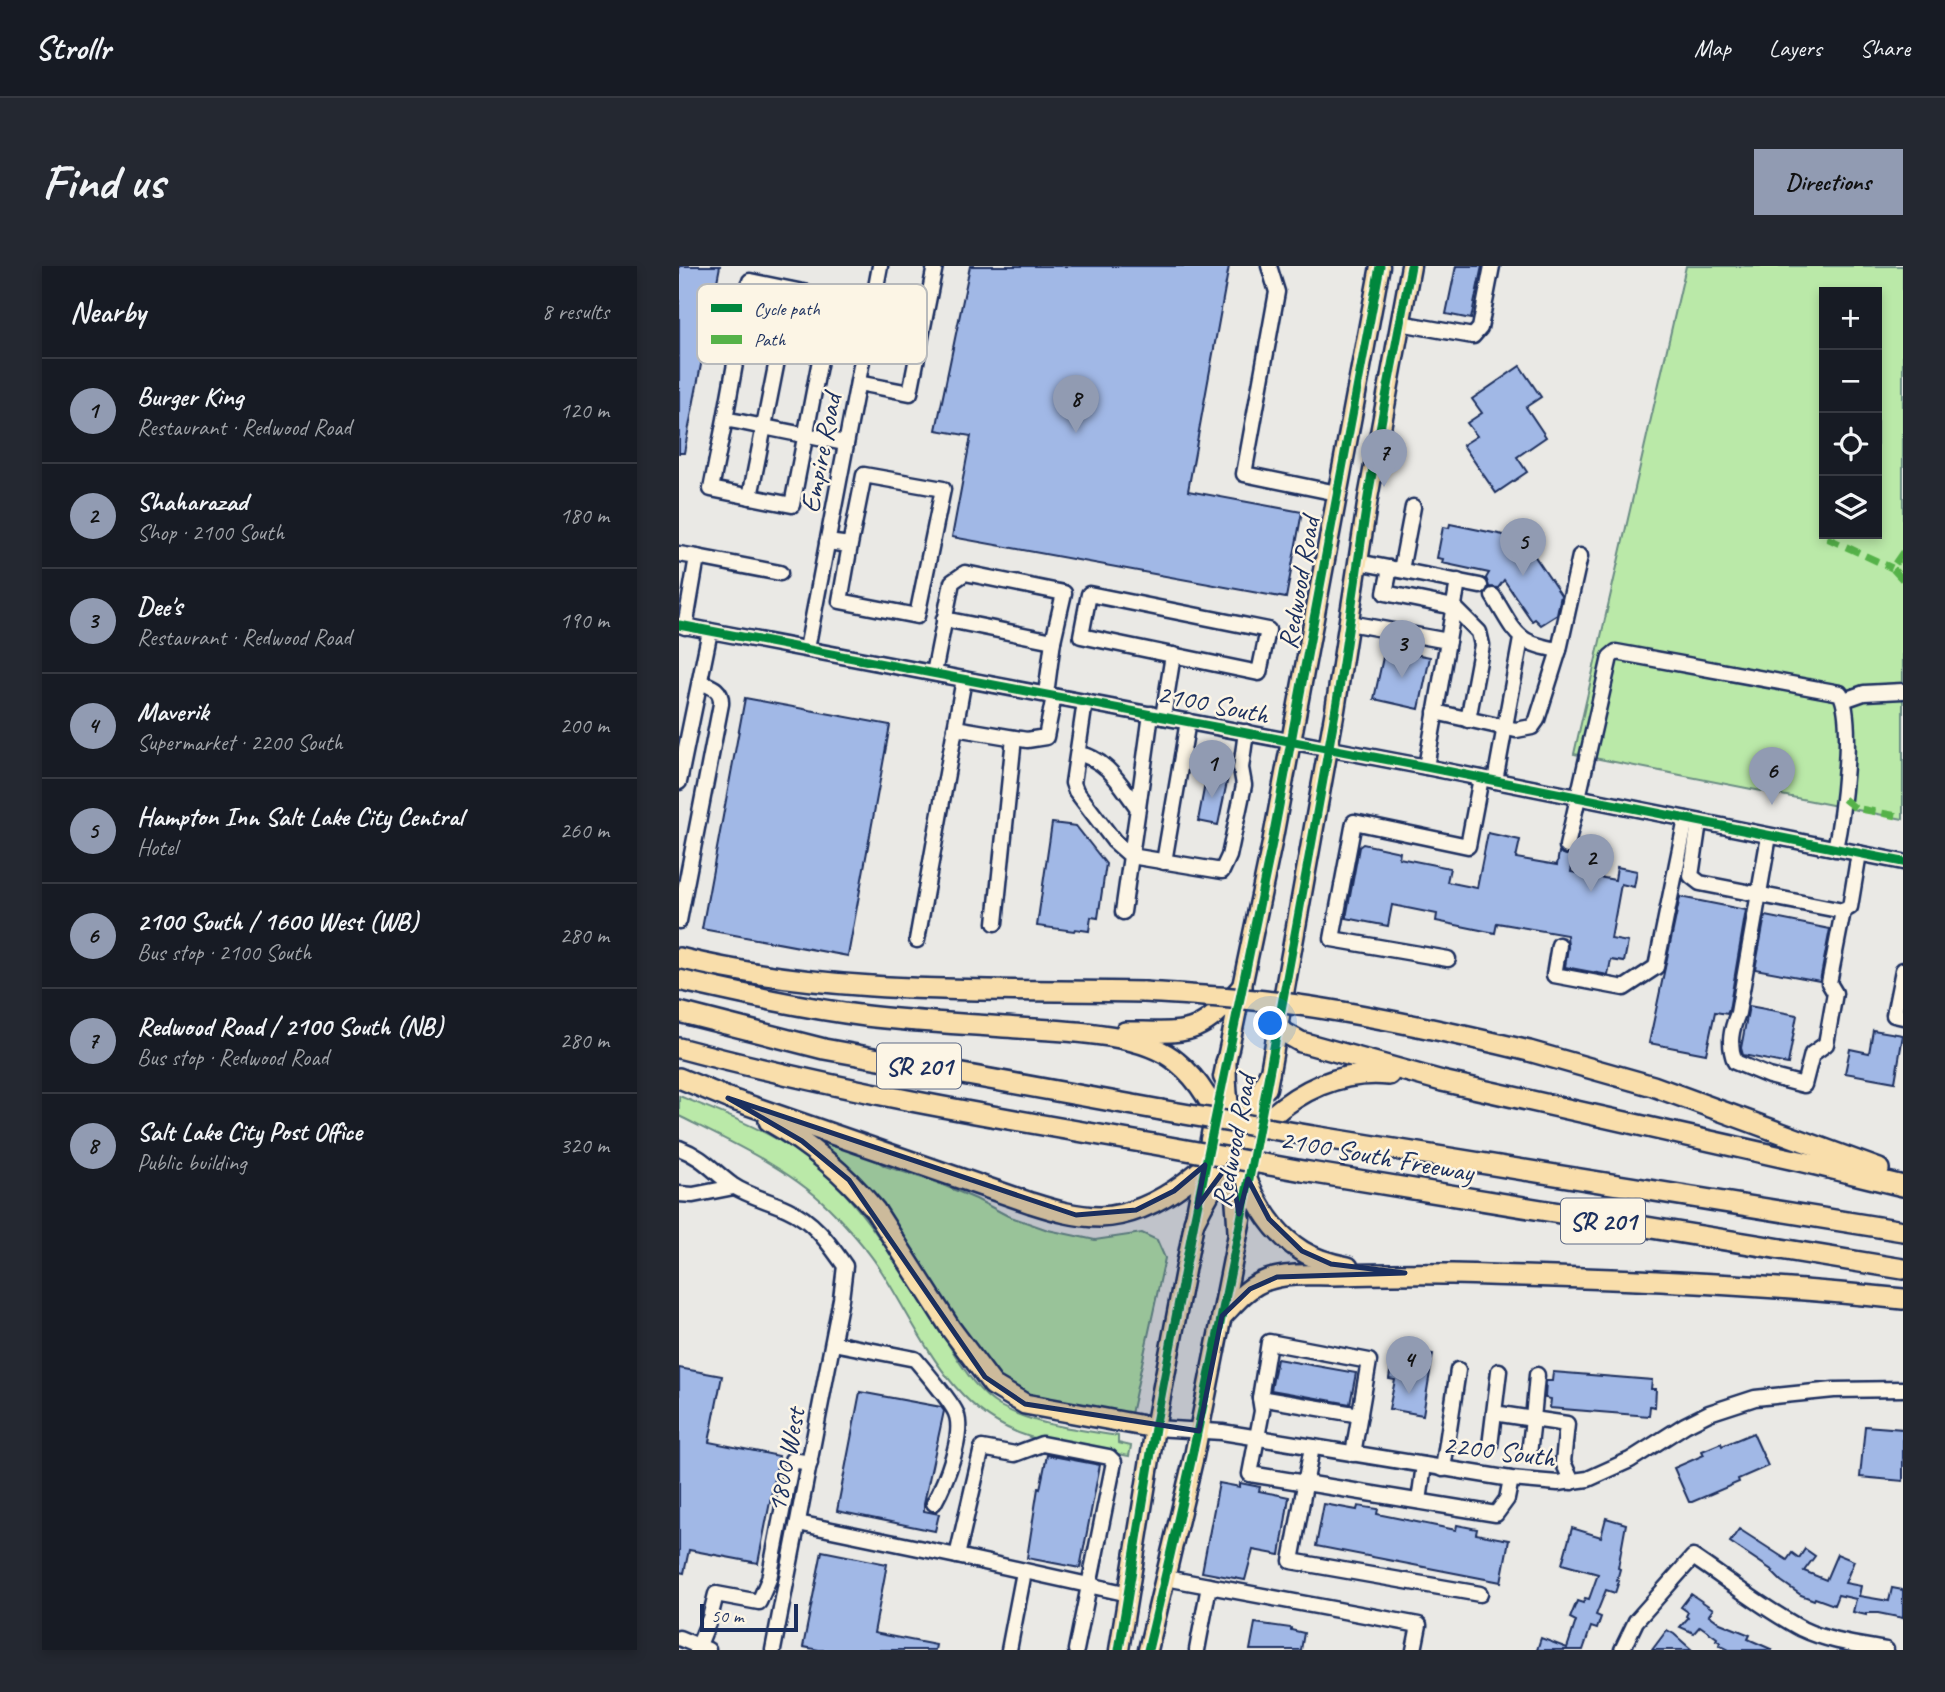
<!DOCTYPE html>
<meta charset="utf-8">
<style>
:root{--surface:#171b24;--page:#242831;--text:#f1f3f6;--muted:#9ea1a6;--line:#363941;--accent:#919bb2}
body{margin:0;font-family:Caveat,sans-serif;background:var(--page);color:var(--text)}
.controls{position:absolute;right:21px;top:21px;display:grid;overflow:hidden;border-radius:0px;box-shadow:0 4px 10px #0003}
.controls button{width:63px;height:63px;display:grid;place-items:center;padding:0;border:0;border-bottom:2px solid var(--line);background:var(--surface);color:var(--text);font:35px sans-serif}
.scale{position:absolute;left:21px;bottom:18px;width:98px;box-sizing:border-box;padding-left:7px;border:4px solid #1b2f5e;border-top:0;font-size:19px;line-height:24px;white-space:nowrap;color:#1b2f5e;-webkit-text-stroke:5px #fcf5e5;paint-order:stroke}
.you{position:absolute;left:592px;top:758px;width:24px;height:24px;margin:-18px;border:5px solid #fff;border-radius:50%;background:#1a73e8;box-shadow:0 0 0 10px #1a73e833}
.badge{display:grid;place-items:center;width:46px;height:46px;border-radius:50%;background:var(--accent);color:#111;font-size:23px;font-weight:700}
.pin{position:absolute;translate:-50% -58px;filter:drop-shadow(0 2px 4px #0008)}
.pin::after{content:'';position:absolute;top:37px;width:24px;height:21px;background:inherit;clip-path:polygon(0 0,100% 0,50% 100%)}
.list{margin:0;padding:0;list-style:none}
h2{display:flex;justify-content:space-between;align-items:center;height:91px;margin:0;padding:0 28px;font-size:30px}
h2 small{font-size:23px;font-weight:400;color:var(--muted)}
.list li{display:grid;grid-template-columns:46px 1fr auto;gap:21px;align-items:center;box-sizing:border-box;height:105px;padding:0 28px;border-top:2px solid var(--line)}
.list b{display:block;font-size:26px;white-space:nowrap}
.list p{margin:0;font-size:23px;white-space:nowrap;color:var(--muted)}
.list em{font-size:23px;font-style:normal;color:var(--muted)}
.icon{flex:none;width:38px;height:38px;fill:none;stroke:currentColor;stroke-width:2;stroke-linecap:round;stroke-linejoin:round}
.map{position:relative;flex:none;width:1224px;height:1384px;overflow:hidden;border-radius:0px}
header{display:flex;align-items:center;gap:42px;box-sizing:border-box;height:98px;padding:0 35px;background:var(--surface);border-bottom:2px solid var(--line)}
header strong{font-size:33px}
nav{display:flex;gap:38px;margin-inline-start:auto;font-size:24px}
.intro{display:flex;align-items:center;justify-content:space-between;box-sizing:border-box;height:168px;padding:0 42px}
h1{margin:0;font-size:49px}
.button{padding:18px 32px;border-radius:0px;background:var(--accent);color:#111;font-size:24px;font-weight:700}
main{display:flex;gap:42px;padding:0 42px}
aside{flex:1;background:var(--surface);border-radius:0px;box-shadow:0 4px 10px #0003}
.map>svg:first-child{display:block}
.green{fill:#bae9a8;stroke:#6a8c83;stroke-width:2;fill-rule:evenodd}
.building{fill:#a1b8e6;stroke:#1b2f5e;stroke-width:2}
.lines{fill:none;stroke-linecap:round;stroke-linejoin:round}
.minor-casing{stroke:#1b2f5e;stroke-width:19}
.major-casing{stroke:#1b2f5e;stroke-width:23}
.highway-casing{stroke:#1b2f5e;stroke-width:24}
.minor{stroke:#fcf5e5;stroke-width:14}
.major{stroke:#f9deab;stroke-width:18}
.highway{stroke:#f9deab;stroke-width:19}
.highway-bridge-casing{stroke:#1b2f5e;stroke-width:24;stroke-linecap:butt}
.highway-bridge{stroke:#f9deab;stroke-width:19}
.quiet{stroke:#55b248;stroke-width:7;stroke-dasharray:14 7;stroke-linecap:butt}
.cycleway-casing{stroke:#fcf5e5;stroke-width:13}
.cycleway{stroke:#00873e;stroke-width:9}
.marked{fill:#1b2f5e;fill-opacity:0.2;stroke:#1b2f5e;stroke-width:5;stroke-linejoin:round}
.labels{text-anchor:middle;stroke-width:5;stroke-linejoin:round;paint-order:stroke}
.shield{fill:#fcf5e5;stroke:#5e6a86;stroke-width:2}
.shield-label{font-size:26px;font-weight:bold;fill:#1b2f5e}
.street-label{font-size:28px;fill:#1b2f5e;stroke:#fcf5e5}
.key{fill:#fcf5e5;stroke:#b8babc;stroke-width:2}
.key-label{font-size:19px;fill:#1b2f5e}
</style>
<header>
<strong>Strollr</strong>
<nav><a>Map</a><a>Layers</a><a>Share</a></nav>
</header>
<div class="intro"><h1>Find us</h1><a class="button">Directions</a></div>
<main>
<aside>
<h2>Nearby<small>8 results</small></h2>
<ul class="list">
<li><span class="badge">1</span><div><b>Burger King</b><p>Restaurant · Redwood Road</p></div><em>120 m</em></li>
<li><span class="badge">2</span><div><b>Shaharazad</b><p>Shop · 2100 South</p></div><em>180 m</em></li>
<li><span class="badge">3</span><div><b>Dee's</b><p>Restaurant · Redwood Road</p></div><em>190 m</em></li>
<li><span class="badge">4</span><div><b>Maverik</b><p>Supermarket · 2200 South</p></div><em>200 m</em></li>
<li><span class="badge">5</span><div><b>Hampton Inn Salt Lake City Central</b><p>Hotel</p></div><em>260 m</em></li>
<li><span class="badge">6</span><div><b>2100 South / 1600 West (WB)</b><p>Bus stop · 2100 South</p></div><em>280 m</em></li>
<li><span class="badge">7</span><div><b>Redwood Road / 2100 South (NB)</b><p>Bus stop · Redwood Road</p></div><em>280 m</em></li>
<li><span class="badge">8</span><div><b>Salt Lake City Post Office</b><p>Public building</p></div><em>320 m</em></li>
</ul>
</aside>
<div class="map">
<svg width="1224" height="1384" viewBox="0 0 1224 1384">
<rect width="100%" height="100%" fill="#eae9e5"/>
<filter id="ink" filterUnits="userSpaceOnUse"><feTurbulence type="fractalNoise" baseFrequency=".0143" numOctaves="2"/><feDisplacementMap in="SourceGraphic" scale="14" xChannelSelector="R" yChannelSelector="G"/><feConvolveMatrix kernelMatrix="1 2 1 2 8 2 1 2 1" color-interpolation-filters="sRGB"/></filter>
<g filter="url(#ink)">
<!-- green -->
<g class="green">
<path d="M 1007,0 L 1224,0 L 1224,553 L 895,488 ZM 1145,26 L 1198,26 L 1198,268 L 1145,268 Z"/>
<path d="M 0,830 C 59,853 116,874 160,921 C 201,965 231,1021 264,1070 C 280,1094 295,1125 321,1140 C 357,1160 399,1163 439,1170 L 439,1177 L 452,1180 L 450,1190 C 417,1184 382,1180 351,1171 C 272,1147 243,1069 203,1006 C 190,985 173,966 156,948 C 116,905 52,876 0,850 Z"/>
<polygon points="147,875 189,889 206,900 259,917 297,933 329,950 369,964 416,974 463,967 478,974 486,992 452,1148 371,1136 344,1128 315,1110 143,883"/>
</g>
<!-- building -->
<g class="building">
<polygon points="0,0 41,0 5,187 0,187"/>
<polygon points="291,0 550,0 509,225 623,246 607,332 273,271 292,170 257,164"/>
<polygon points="777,0 803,0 792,53 767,48"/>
<polygon points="841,100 862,131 847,141 867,171 838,191 848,206 817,227 784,179 798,170 788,157 803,147 793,133"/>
<polygon points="771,258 844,273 882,329 878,349 862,359 856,353 853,355 825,314 819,322 810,321 807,312 810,307 763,297 764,293 758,292 764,261 770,262"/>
<polygon points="706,382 751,391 740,443 695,433"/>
<polygon points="66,432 211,459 169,690 23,663"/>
<polygon points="528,507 549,511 539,559 519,555"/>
<polygon points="373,557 397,560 427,598 419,652 412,651 410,665 396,663 395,665 358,660"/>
<polygon points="809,567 841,574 837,592 878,599 880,586 887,589 895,589 892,606 936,614 938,601 958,605 955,621 942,618 932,673 949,676 945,696 932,694 929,709 886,701 889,681 888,669 818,657 816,667 757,655 758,648 713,639 709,660 667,652 680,581 684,578 721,586 720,592 771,602 768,616 798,622"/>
<polygon points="1001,631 1067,644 1050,744 1048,748 1036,746 1027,788 970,777"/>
<polygon points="1086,650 1151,663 1141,715 1076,703"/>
<polygon points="1070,740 1118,749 1109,798 1064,789 1062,782"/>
<polygon points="1194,764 1224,769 1216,816 1166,807 1171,783 1190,787"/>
<polygon points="719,1082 754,1088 744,1149 710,1143 716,1114 710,1113 712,1099 716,1100"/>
<polygon points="598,1093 677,1107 671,1138 592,1124"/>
<polygon points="0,1102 43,1110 30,1176 100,1190 79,1297 10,1284 5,1307 0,1306"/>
<polygon points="874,1106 973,1114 972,1123 977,1123 976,1141 971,1140 970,1150 871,1142 872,1133 866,1132 867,1115 873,1115"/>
<polygon points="181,1126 262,1141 265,1145 245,1237 245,1245 260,1248 256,1265 158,1245"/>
<polygon points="1186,1160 1224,1163 1224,1215 1181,1211"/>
<polygon points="1074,1167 1089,1200 1059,1213 1060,1216 1013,1236 1010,1236 995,1202 1025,1189 1023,1185 1042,1177 1043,1180"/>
<polygon points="368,1189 421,1199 401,1302 348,1292 359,1222 361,1223"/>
<polygon points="540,1217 561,1221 561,1217 581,1221 580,1225 610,1231 601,1289 574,1284 566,1314 523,1306"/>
<polygon points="645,1238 678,1244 679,1240 699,1243 698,1248 777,1264 778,1259 798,1263 797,1268 830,1274 822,1316 637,1280"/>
<polygon points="927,1252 947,1258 939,1302 941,1303 938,1314 940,1315 936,1327 927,1324 917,1349 922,1351 918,1363 912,1361 904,1384 858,1384 862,1372 888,1382 897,1355 891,1352 898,1335 904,1337 906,1332 910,1333 919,1308 883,1298 893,1262 922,1271"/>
<polygon points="1060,1263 1108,1294 1113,1287 1120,1292 1126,1283 1136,1290 1125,1305 1147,1314 1158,1288 1175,1295 1166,1317 1182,1320 1180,1330 1210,1335 1213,1322 1224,1324 1224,1352 1199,1347 1187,1347 1187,1349 1174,1346 1177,1333 1159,1329 1155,1339 1136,1332 1135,1334 1122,1329 1102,1315 1093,1306 1094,1305 1051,1276"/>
<polygon points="143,1285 208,1298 195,1367 257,1379 256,1384 140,1384 124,1381"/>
<polygon points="1012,1328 1034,1343 1030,1349 1041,1357 1071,1369 1069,1373 1094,1384 1050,1384 1040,1379 1041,1376 1037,1374 1038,1372 1021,1360 1015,1367 1001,1361 1009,1352 1007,1350 1009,1346 1002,1341"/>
<polygon points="576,1357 612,1362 612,1364 625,1367 622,1384 571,1384"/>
<polygon points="988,1364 995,1368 1013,1384 973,1384"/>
</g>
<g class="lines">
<defs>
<g id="minor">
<polyline points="590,0 598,26 565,208 658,227"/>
<polyline points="721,57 794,70 801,62 813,0"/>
<polyline points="179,117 231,127 256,0"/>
<path d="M 46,153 L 71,15 L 153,32 L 113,239 L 32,223 L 46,153 C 86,161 127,170 167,177"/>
<polyline points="71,231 112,24"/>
<polyline points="148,276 171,279 185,209 264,223 238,350 161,335 171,279"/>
<polyline points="0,288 18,291 6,361"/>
<polyline points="18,291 101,307"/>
<polyline points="679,296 801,320"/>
<polyline points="711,302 706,327 775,341 800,366 803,379 789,454"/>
<polyline points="722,304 734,241"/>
<polygon points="410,328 589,364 580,407 402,370"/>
<path d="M 814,330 C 837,366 835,377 880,384 L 901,290"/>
<polyline points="265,353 374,375"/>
<polyline points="670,357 769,375 747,501"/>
<polyline points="0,359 747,501 1224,596"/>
<polyline points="769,375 779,315"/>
<polyline points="128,383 201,0"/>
<polyline points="255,407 273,316 286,307 385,327 374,375 367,428"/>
<polyline points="1165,434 1185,427 1224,425"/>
<polyline points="406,436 394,517 397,525 435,575 452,590 444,646"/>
<polyline points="756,446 837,464 853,461 858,454 880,384"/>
<polyline points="484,451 494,389"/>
<polyline points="276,462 348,474 367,471 375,430"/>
<path d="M 399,488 C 428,492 442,520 459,542 L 472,448"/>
<polyline points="816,515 842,373"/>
<polyline points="0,516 31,365"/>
<polyline points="459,542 452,590 543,605 550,590 565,519 562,502 567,466"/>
<polyline points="1020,556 1012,610 1021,617 1164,645 1171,641 1180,587"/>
<path d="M 1090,570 L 1059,747 C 1052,764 1049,778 1056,796 L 1090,810 L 1125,819 L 1133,788 L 1147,778 L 1156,727 L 1150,717 L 1164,645"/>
<path d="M 888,580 L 931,391 L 937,386 L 1161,427 C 1176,454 1163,551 1156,583"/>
<polyline points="485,596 509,455"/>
<path d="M 0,655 L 42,438 C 43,424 34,421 21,416"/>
<polyline points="316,657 335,472"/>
<polyline points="238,674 285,413"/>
<polyline points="880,679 875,709 945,722 977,701 1007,553"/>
<polyline points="769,693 653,673 675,556 789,580 802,512"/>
<polyline points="1224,704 1215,749 1224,751"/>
<path d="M 0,882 C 24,891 34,905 53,919 C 69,930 91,935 108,943 C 135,955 150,977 166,1000 L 162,1033 L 94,1384"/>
<polyline points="0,928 14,929 55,921"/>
<path d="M 154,1077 L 236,1093 C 246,1105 272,1135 277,1147 C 286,1169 266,1217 255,1237"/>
<polyline points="820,1105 815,1147 854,1153 850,1188"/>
<polyline points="858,1109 854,1153 888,1158 884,1196 893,1216"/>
<polyline points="581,1132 681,1149"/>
<polyline points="476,1162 543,1166 832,1213 879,1217 909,1213 951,1194 1006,1159 1030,1147 1076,1132 1155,1124 1224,1123"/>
<polyline points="811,1180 815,1147"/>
<polyline points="633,1181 612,1295 801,1328"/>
<polyline points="674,1188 690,1095 590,1076 581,1132 583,1145 571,1208 817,1248 828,1233 832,1213"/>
<polyline points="764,1203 779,1104"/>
<polyline points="740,1235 745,1199"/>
<polyline points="119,1257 278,1290 303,1182 336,1188 363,1178 430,1191 435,1196 397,1384"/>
<polyline points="278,1290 450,1328"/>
<polyline points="487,1312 740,1359 735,1384"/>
<polyline points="0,1372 29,1384"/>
<polyline points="18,1384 31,1352 37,1328 80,1336 90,1313 113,1194 131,1197"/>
<polyline points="330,1384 345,1306"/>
<polyline points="518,1384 530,1320"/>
<path d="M 943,1384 L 957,1355 L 1014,1291 C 1050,1315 1085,1343 1123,1363 C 1148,1375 1179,1379 1207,1384"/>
</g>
<g id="major">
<polyline points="544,811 593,577 701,0"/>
<polyline points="588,822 656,444 689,232 732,0"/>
<polyline points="440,1384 476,1162 537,842"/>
<polyline points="469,1384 515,1190 562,953"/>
</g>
<g id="highway">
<path d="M 0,692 C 154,730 308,723 465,726"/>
<path d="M 0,714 C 62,728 124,742 187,750 C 238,756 289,758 340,762 C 386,765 463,766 498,796 C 547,836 556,905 559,965"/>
<polyline points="0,746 145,783 482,844"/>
<polyline points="599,763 622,776 763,815 1125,896 1224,920"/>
<path d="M 446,766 C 511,766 518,772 563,721"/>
<path d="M 0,782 C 156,824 315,851 474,878"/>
<polyline points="850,785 974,820 1200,903"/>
<path d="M 547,796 C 546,858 566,950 623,985 C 637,994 653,998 669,1001"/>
<path d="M 0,812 L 49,832 L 352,937 C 374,944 397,951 421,951 C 480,949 541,895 571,846 C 579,834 584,821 590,808"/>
<path d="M 90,855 C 132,879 165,907 196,944 L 272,1063 L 314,1119 L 346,1138 L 476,1162"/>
<polyline points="634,870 1224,965"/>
<polyline points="624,905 1224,1003"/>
<path d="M 515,956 C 552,881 617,800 710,809"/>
<path d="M 543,1050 C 556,1037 569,1020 588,1014 C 607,1007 631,1009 651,1009 C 692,1008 732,1007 773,1008 C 924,1012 1074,1017 1224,1033"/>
</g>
</defs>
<!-- minor casing -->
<use href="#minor" class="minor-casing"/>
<!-- major casing -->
<use href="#major" class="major-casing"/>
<!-- highway casing -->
<use href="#highway" class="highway-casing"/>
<!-- minor -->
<use href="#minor" class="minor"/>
<!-- major -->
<use href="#major" class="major"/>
<!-- highway -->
<use href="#highway" class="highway"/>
<defs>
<g id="highway-bridge">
<path d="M 465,726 C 525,730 586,733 646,743 C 715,754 783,769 850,785"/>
<polyline points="482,844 634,870"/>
<polyline points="474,878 624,905"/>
</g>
</defs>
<!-- highway-bridge casing -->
<use href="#highway-bridge" class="highway-bridge-casing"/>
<!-- highway-bridge -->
<use href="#highway-bridge" class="highway-bridge"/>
<!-- quiet -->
<g class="quiet">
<polyline points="1148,272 1213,302"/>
<polyline points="1224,286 1213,302 1224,314"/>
<polyline points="1165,533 1176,542 1224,551"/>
</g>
<defs>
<g id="cycleway">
<polyline points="0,359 747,501 1224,596"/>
<polyline points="440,1384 476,1162 515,956 593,577 701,0"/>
<path d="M 469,1384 C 543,1074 600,760 656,447 C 668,377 677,307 688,237 C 701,158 717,79 732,0"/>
</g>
</defs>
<!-- cycleway casing -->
<use href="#cycleway" class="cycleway-casing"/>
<!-- cycleway -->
<use href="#cycleway" class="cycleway"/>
</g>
</g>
<!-- marked area -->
<path class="marked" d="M 49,832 L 397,949 L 457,944 L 495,925 L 526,899 L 518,941 L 551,896 L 560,948 L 569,913 L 590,953 L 623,985 L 652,998 L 726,1007 L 598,1011 L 571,1023 L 543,1050 L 520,1165 L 346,1138 L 306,1111 L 170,914 L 123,875 Z"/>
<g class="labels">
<!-- shield labels -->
<g class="shield">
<rect x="198" y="777.5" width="84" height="45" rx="5"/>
<rect x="882" y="932.5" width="84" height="45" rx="5"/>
</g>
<g class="shield-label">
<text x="240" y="809">SR 201</text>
<text x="924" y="964">SR 201</text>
</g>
<!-- street labels -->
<g class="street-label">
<text transform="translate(141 187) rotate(-79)" y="10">Empire Road</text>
<text transform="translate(619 317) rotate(-80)" y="10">Redwood Road</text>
<text transform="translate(534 437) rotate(11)" y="10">2100 South</text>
<text transform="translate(554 875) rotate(-79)" y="10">Redwood Road</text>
<text transform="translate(698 889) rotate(10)" y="10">2100 South Freeway</text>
<text transform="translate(820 1184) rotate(7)" y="10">2200 South</text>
<text transform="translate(106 1194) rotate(-79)" y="10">1800 West</text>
</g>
</g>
<!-- legend -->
<rect x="18" y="18" width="230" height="80" rx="10" class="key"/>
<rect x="32" y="38" width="31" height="8" fill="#00873e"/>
<rect x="32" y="69" width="31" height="9" fill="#55b248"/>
<g class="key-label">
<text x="75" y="49">Cycle path</text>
<text x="75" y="80">Path</text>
</g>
</svg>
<div class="controls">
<button>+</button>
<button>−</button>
<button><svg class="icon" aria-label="locate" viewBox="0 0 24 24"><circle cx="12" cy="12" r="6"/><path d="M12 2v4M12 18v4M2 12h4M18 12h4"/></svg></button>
<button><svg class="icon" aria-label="layers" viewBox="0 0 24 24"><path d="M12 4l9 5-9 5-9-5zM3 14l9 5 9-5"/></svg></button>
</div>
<div class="scale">50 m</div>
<div class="you"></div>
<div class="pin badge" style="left:533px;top:532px">1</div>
<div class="pin badge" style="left:912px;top:626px">2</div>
<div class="pin badge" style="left:723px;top:412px">3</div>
<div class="pin badge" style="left:730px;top:1128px">4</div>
<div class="pin badge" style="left:844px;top:310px">5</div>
<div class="pin badge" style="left:1093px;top:539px">6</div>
<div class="pin badge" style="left:705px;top:221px">7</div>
<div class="pin badge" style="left:397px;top:167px">8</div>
</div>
</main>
